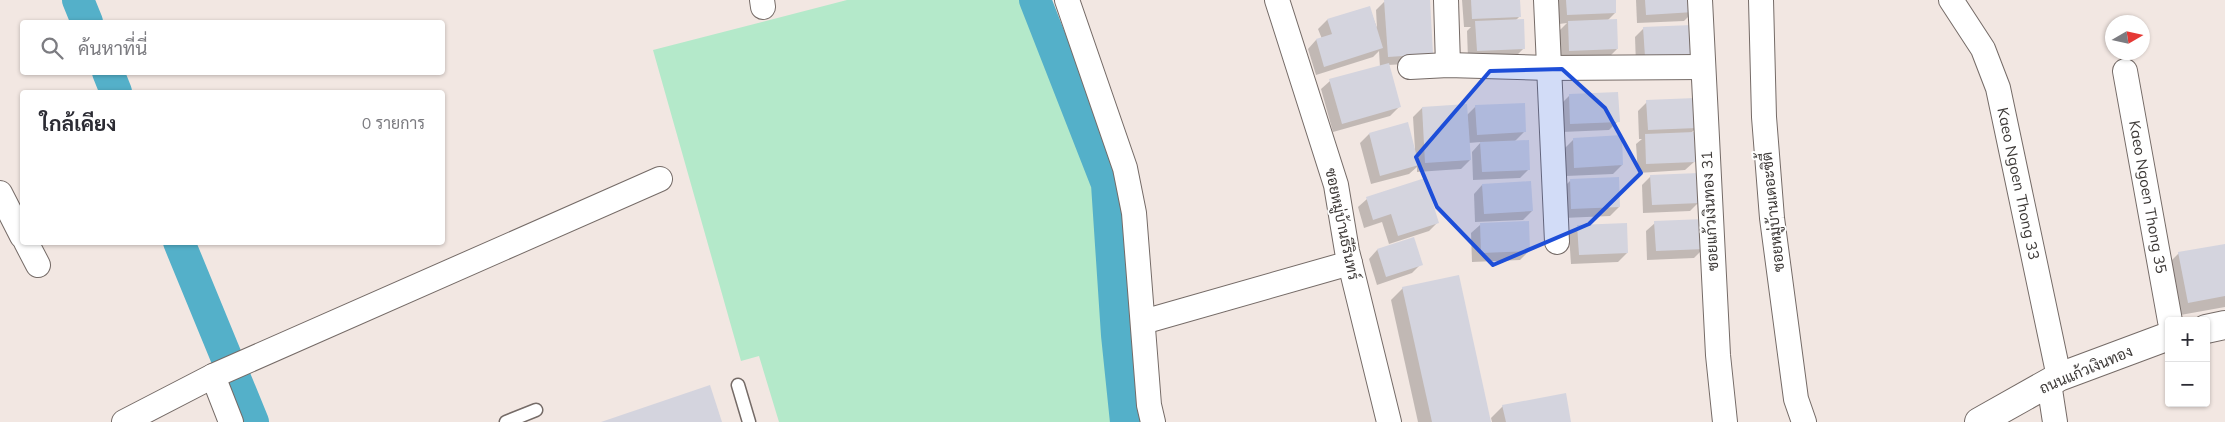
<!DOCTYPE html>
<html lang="th">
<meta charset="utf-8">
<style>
:root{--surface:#fff;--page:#f2f2f3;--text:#2b2b33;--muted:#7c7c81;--line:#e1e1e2}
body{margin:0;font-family:Mulish,Sarabun,sans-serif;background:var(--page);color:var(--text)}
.controls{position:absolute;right:15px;bottom:15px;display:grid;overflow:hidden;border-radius:5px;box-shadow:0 1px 4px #0004}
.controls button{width:45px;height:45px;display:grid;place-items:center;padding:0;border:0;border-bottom:1px solid var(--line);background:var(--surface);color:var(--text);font:25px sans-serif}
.compass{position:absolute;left:2105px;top:15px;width:45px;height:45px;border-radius:50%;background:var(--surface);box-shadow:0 1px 4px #0004;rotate:81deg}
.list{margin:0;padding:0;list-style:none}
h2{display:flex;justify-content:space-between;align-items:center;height:65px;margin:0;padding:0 20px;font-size:21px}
h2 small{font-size:16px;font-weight:400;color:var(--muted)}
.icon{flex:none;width:28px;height:28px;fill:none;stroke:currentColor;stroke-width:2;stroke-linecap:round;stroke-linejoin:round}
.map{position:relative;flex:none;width:2225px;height:422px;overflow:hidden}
.search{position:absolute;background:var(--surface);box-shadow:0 1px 4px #0004;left:20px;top:20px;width:425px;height:55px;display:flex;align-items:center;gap:12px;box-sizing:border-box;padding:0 18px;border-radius:5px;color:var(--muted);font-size:19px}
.panel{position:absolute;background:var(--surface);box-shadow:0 1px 4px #0004;left:20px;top:90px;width:425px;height:155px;border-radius:5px}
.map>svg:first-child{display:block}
.green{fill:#b4e9ca}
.shadow{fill:#0003}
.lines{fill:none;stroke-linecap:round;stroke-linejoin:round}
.canal{stroke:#54b0c9;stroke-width:32}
.building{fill:#d4d4de}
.service-casing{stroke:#756b67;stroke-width:15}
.minor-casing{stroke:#756b67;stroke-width:26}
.tertiary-casing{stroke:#756b67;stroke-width:30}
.service{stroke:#fff;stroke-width:12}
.minor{stroke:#fff;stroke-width:24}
.tertiary{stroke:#fff;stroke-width:28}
.marked{fill:#1d4ed8;fill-opacity:0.2;stroke:#1d4ed8;stroke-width:4;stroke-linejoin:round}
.labels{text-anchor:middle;stroke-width:4;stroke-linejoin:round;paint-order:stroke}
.street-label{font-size:15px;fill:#3d3937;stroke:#fff}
</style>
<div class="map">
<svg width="2225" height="422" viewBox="0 0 2225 422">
<rect width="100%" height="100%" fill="#f2e7e2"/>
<!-- green -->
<polygon class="green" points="847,0 1020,0 1095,185 1115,422 779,422 759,356 741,361 653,50"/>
<!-- shadow -->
<g class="shadow">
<polygon points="1428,0 1423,63 1388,65 1399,107 1390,116 1333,132 1321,89 1330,81 1380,67 1379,51 1373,57 1316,75 1308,49 1316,40 1322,39 1318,29 1327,20 1369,7 1377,28 1376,10 1384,2"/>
<polygon points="1462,0 1519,0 1520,16 1515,21 1524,48 1515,57 1468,59 1467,31 1471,27 1464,27"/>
<polygon points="1557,0 1614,0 1615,13 1607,21 1617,49 1608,58 1561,60 1559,31 1567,23 1559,24"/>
<polygon points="1636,0 1693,0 1693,12 1684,21 1637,23"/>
<polygon points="1644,28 1693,55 1684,63 1636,65 1635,37"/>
<polygon points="1570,95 1618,121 1609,130 1562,132 1561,104"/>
<polygon points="1647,102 1696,128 1690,134 1694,162 1685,170 1638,173 1636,144 1642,139 1639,139 1638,111"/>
<polygon points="1476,106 1524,132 1514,142 1529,169 1520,178 1473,180 1472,152 1481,142 1468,143 1470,160 1461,169 1417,172 1417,167 1409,174 1371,184 1360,143 1369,134 1415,149 1413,117 1422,108 1466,116"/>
<polygon points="1574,139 1622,165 1613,174 1566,176 1565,148"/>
<polygon points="1651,176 1699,202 1690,211 1643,213 1642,185"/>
<polygon points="1570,181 1619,207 1610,216 1563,218 1561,190"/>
<polygon points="1482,185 1532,211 1523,220 1475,222 1474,194"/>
<polygon points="1367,199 1438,222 1429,231 1389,244 1382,222 1364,228 1358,207"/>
<polygon points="1655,223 1703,249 1694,258 1647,260 1646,231"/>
<polygon points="1480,225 1529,251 1520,260 1472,262 1471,233"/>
<polygon points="1578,226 1627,253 1618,262 1571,264 1569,235"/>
<polygon points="1413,239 1421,264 1412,273 1377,285 1369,259 1377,250"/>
<polygon points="2225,245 2225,307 2175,316 2166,266 2179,253"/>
<polygon points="1403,288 1490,422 1418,422 1391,300"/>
<polygon points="1503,406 1570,422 1492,422 1491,418"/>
</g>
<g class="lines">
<!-- canal -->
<g class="canal">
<polyline points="78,0 87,22"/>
<polyline points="1035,0 1107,184 1117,335 1126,422"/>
<polyline points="108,72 116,92"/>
<polyline points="179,242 253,422"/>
</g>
</g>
<!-- building -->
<g class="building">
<polygon points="1384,0 1430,0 1433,54 1388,57"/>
<polygon points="1471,0 1520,0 1521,17 1472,19"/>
<polygon points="1566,0 1616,0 1616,13 1567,15"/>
<polygon points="1645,0 1694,0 1694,12 1646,15"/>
<polygon points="1370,6 1383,48 1324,67 1316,39 1332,34 1327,19"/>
<polygon points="1524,19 1525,49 1477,51 1475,21"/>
<polygon points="1617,19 1618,49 1569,51 1568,21"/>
<polygon points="1692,25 1694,55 1645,57 1643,27"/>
<polygon points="1389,63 1401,107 1342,124 1329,79"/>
<polygon points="1618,92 1620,122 1570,124 1569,94"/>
<polygon points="1695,98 1697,128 1648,130 1646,100"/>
<polygon points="1525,103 1526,132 1477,135 1475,105"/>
<polygon points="1467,104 1471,160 1425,163 1422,107"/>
<polygon points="1408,122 1419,165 1380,176 1369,133"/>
<polygon points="1694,132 1696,162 1646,164 1645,134"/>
<polygon points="1622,135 1623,165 1574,168 1573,138"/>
<polygon points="1529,140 1530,170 1482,172 1480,142"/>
<polygon points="1699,173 1700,203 1652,205 1650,175"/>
<polygon points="1619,177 1620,207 1571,209 1570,179"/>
<polygon points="1425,178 1439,223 1398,236 1391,214 1373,220 1366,197"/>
<polygon points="1531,181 1533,211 1484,214 1482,184"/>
<polygon points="1704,219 1705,249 1656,251 1654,221"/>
<polygon points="1529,221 1530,251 1481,253 1480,223"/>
<polygon points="1627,223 1628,253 1579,255 1577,225"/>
<polygon points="1414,237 1423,265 1386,277 1377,249"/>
<polygon points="2225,244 2225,296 2188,303 2178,252"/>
<polygon points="1459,275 1491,422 1432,422 1402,287"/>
<polygon points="710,385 722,422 601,422"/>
<polygon points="1566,393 1571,422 1506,422 1502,405"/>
</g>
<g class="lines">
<defs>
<g id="service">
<polyline points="738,385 749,422"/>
<polyline points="506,422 536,410"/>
</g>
<g id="minor">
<polyline points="762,0 763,7"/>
<polyline points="1067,0 1125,168 1134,213 1149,405 1153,422"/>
<polyline points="1277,0 1336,185 1347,251 1389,422"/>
<polyline points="1446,0 1448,65"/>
<polyline points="1546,0 1557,242"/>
<polyline points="1700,0 1718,355 1725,422"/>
<polyline points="1761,0 1764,117 1772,218 1796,399 1804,422"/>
<path id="s1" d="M 1951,0 L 1983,49 L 1998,88 L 2059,377"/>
<polyline points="1410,67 1448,65 1549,68 1702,67"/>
<path id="s2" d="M 2125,71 L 2170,321"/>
<polyline points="0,193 22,236"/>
<polyline points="26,242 38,265"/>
<polyline points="1143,322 1350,263"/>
<polyline points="213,376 231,422"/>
<polyline points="2049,383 2055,422"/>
<polyline points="124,422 213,376 660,179"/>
</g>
<g id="tertiary">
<polyline points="2206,329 2225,325"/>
<polyline points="1979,422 2059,377 2169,336"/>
</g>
</defs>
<!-- service casing -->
<use href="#service" class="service-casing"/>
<!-- minor casing -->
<use href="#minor" class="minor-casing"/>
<!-- tertiary casing -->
<use href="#tertiary" class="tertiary-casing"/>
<!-- service -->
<use href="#service" class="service"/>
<!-- minor -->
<use href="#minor" class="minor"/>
<!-- tertiary -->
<use href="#tertiary" class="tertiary"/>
</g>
<!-- marked area -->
<path class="marked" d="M 1562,69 L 1605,108 L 1641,173 L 1589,224 L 1493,265 L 1437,207 L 1416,157 L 1490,71 Z"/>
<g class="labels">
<!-- street labels -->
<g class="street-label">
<text dy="5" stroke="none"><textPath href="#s1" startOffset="198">Kaeo Ngoen Thong 33</textPath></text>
<text dy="5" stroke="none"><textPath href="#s2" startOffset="128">Kaeo Ngoen Thong 35</textPath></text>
<text transform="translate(1710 211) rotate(-93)" y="5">ซอยแก้วเงินทอง 31</text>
<text transform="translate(1773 212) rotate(-96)" y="5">ซอยหมู่บ้านเดอะซิตี้</text>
<text transform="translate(1342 224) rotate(78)" y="5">ซอยหมู่บ้านธีรินทร์</text>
<text transform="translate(2086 370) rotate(-23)" y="5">ถนนแก้วเงินทอง</text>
</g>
</g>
</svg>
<div class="controls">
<button>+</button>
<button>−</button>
</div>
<svg class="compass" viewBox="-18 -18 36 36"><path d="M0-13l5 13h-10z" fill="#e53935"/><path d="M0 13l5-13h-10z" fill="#7c7c81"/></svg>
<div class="search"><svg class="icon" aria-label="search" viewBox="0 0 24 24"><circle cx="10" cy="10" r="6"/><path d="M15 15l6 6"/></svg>ค้นหาที่นี่</div>
<section class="panel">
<h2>ใกล้เคียง<small>0 รายการ</small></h2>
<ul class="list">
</ul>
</section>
</div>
